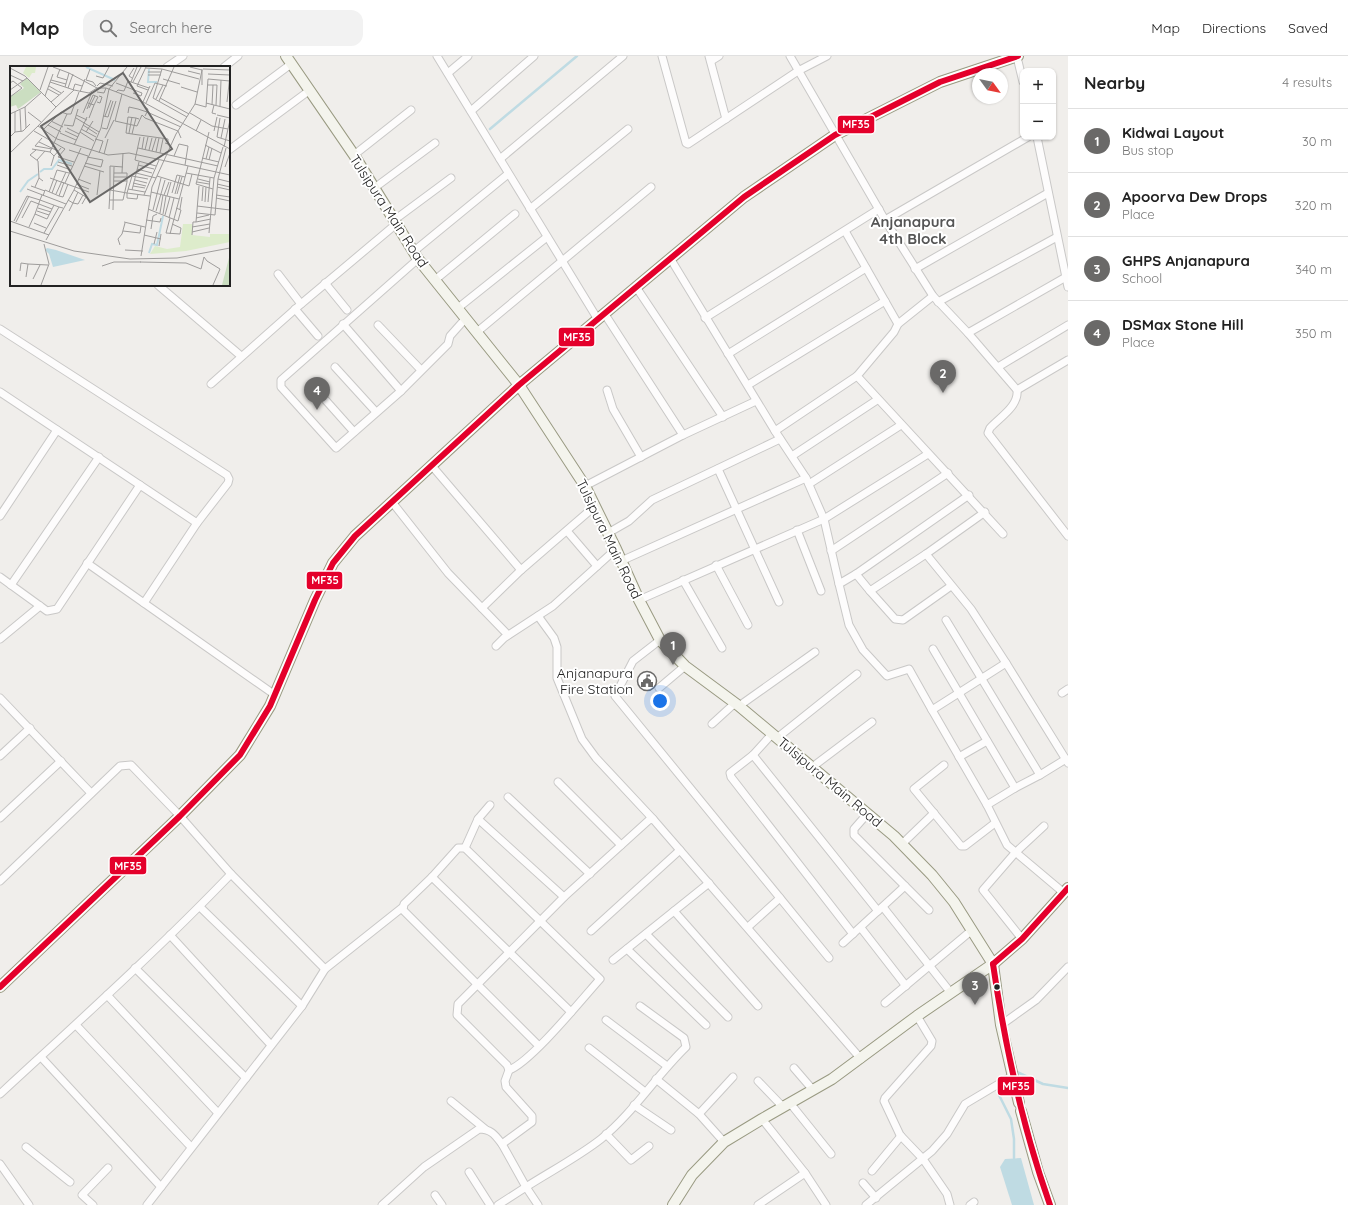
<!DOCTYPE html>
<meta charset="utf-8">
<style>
:root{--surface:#fff;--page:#f2f2f2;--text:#222;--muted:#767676;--line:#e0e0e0;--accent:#6a6968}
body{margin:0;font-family:Quicksand,sans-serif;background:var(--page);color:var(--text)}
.controls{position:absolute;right:12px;top:12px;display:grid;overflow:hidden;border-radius:8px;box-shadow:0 1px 3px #0004}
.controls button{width:36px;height:36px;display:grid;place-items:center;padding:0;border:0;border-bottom:1px solid var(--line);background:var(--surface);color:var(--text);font:20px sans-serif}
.compass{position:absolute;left:972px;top:12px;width:36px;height:36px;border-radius:50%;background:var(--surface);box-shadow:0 1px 3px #0004;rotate:123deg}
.you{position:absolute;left:660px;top:645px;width:14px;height:14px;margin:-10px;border:3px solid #fff;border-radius:50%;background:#1a73e8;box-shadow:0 0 0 6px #1a73e833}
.badge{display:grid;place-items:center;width:26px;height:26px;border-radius:50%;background:var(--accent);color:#fff;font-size:13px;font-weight:700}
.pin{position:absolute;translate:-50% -33px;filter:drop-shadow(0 1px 2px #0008)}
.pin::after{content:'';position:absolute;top:21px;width:14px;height:12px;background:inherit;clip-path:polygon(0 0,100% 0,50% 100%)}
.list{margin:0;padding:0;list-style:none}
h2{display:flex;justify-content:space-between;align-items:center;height:52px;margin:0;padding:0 16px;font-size:17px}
h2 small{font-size:13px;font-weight:400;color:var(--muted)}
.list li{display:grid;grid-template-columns:26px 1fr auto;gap:12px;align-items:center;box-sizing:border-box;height:64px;padding:0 16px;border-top:1px solid var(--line)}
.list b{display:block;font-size:15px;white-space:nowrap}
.list p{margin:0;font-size:13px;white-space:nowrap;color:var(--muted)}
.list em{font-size:13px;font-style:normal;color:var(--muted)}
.icon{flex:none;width:22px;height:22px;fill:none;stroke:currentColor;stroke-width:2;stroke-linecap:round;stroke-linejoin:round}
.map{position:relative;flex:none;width:1068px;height:1149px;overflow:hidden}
header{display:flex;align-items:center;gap:24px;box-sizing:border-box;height:56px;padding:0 20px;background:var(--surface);border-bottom:1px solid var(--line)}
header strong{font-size:19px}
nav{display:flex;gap:22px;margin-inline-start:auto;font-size:14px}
.search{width:280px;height:36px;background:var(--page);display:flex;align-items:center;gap:10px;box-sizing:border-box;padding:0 14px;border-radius:12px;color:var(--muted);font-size:15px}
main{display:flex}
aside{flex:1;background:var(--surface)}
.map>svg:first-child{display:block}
.water{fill:#bfdbe3}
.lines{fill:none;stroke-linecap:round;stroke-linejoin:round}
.stream{stroke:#bfdbe3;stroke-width:2.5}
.street-casing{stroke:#c9c8c7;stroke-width:9}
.secondary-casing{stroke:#999a82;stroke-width:12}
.street{stroke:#fdfcfc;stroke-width:7}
.secondary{stroke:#f4f4ed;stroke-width:10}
.bus-1-casing{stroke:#fff;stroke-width:9}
.bus-1{stroke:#e4002b;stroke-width:6}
.bus-dot{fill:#222;stroke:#fff;stroke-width:1.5}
.labels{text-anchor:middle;stroke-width:4;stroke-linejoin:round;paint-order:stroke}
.street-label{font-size:14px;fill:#222;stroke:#fff}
.poi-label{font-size:14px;fill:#222;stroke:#fff;text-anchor:end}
.neighbourhood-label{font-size:15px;font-weight:bold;fill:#555;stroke:#fff}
.inset-river{fill:none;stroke:#bfdbe3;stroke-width:2}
.inset-road{fill:none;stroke:#9e9c9b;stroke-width:1}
.view{fill:#6a6968;fill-opacity:0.15;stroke:#6a6968;stroke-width:2}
.inset-edge{fill:none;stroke:#222;stroke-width:2}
.line-badge{stroke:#fff;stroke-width:1.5}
.badge-label{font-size:11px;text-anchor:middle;font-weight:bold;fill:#fff}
</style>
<header>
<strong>Map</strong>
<div class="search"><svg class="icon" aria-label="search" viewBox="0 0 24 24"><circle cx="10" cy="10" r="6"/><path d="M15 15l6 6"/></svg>Search here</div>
<nav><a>Map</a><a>Directions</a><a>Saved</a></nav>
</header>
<main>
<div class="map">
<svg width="1068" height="1149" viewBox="0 0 1068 1149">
<rect width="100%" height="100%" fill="#f0eeeb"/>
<!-- water -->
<polygon class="water" points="1021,1102 1034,1149 1012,1149 1000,1111 1005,1103"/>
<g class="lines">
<!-- stream -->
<g class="stream">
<polyline points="490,73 577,0"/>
<polyline points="1017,1016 1043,1028 1068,1032"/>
<polyline points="998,1037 1011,1063 1014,1083 1014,1102"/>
</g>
<defs>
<g id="street">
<polyline points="437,0 597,262"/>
<polyline points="662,0 686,87 688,88 798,15 827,0"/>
<polyline points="709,0 726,63"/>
<path d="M 790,0 L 885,164 L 933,240 L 968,277 L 1017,334 C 1019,350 1000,361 990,372 L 988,377 L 1068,480"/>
<polyline points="1017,1 1023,26"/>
<polyline points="711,5 719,0"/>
<polyline points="167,11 183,0"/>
<polyline points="224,11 238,0"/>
<polyline points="448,17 468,0"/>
<polyline points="236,49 291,8"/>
<polyline points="471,55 534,0"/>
<polyline points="1037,81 1068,231"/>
<polyline points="229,94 310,34"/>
<polyline points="354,99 411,54"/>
<polyline points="500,103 623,0"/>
<polyline points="373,133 435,87"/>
<polyline points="530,153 628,73"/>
<polyline points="885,164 1028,81"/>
<polyline points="393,165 451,122"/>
<polyline points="845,175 898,268"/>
<polyline points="413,196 508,118"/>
<polyline points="670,202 775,375 806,422 824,463 839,528 856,518 969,439"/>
<polyline points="418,203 281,324 281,331 336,392 401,335 448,288 450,280 466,262"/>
<polyline points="915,213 1048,137"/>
<polyline points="278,218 301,248"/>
<polyline points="435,224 515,158"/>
<polyline points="325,227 347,254"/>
<polyline points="158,229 241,300"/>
<polyline points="636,231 723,361"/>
<polyline points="933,240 898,268 894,276 857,320 1003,478"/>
<polyline points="938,246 1057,181"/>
<polyline points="458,252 547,181"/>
<polyline points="295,253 318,280"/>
<polyline points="604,257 683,379"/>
<polyline points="705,262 879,153"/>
<polyline points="343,268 401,335"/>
<polyline points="378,269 421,314"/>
<polyline points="0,273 227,419 229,423 228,427 197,467 144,547"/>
<polyline points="477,276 651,131"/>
<polyline points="968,277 1066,221"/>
<polyline points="728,298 866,212"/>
<polyline points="335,311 376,356"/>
<polyline points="998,311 1068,269"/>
<polyline points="211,328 301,248 395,169"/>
<polyline points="748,329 885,245"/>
<polyline points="313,330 354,376"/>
<polyline points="607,334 613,353 641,401"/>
<polyline points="1017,334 1068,304"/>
<polyline points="0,336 197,467"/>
<polyline points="775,375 857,320"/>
<polyline points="792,400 877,344"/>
<polyline points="432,410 521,514 595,450"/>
<polyline points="718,413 779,546"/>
<polyline points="809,428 901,369"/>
<polyline points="585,430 683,379 756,345"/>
<polyline points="392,446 448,517 508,579"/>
<polyline points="0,460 57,374"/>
<polyline points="797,474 821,535"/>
<polyline points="567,475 597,510"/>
<polyline points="608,477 629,465 652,444 780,383"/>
<polyline points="831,495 948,417"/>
<polyline points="926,498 971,553 1006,607 1068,707"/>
<polyline points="621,505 806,422"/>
<polyline points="87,507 275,639"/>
<polyline points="716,509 748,569"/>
<polyline points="856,518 870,535 926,498 985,456"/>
<polyline points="0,521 47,555 57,553 140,429"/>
<polyline points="683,524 722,592"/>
<polyline points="839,528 849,569 863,594 887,620 909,613 932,654 1006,607"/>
<polyline points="11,529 99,401"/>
<polyline points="870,535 895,563 903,564 951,530"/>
<polyline points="639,544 824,463 928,398"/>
<polyline points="482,552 521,514"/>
<polyline points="538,560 554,582 557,591 557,622 582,683 596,702 653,763"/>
<polyline points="0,583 40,550"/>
<polyline points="660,584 633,605 615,640 829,902"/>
<polyline points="496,590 504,582 553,550 616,493"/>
<polyline points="933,593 1015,732"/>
<polyline points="659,632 685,610"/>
<polyline points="1062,637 1068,633"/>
<polyline points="0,642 91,737"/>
<polyline points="739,650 815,596"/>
<polyline points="932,654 987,749 1015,732 1040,719 946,564"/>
<polyline points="712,668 735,647"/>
<polyline points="772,678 753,699 730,717 731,721 853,878"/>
<polyline points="777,682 857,618"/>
<polyline points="753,699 878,855"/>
<polyline points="0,700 30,672"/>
<polyline points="959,701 987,685"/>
<polyline points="944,709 914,733 961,790 965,790 995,767"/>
<polyline points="811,712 872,666"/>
<polyline points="1040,719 1066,703"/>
<polyline points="558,726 621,789"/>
<polyline points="508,741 590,818"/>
<polyline points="987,749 1007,789 1064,837"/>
<polyline points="0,762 61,705"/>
<polyline points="478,763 564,841"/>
<polyline points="902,788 934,757"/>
<polyline points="465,792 478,763 490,749"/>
<polyline points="432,821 571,956"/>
<polyline points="0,825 120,710 131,709 180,760 231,818 325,913"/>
<polyline points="905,830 929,854"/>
<polyline points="200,851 302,950"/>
<polyline points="883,851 951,937"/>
<polyline points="674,855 758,950"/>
<polyline points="748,871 780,842"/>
<polyline points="861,872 906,930"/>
<polyline points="591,875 680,794"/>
<polyline points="646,878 728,961"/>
<polyline points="170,879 271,989"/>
<polyline points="1022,883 983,834 1015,797 1044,770"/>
<polyline points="843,887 905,830 854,779 854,773 868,757"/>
<polyline points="627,893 706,969"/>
<polyline points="613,904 709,827"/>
<polyline points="135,912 246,1022"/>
<polyline points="107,939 218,1057"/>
<polyline points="885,947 972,874"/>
<polyline points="917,960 932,985 931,990 885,1042 884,1045 900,1079 923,1103 947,1138 950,1149"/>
<polyline points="606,964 667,1010"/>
<polyline points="76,969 191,1091"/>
<polyline points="1001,969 1036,944 1068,911"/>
<polyline points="589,992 645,1036"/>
<polyline points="41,1001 161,1131"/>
<polyline points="794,1012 813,1034"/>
<path d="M 509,1014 C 531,1006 582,943 600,923 L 465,792 L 458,792 L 432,821 L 404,848 L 403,854 L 539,990"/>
<polyline points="656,1023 699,1058 724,1086"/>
<polyline points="758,1025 783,1051"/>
<path d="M 0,1038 C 78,966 157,895 231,818"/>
<polyline points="451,1045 485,1073"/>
<polyline points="790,1047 831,1098"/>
<polyline points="634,1049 671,1074"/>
<polyline points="699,1058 733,1021"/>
<polyline points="762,1063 805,1117 826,1149"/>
<polyline points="606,1078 631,1104 649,1090"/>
<path d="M 502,1088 L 526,1131 C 551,1115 578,1101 601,1083 C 633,1057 656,1020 686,991 L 684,982 L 640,950"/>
<polyline points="26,1091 70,1126"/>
<polyline points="0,1108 29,1149"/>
<polyline points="872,1115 901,1080"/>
<polyline points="469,1116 490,1149"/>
<polyline points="863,1127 876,1142"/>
<polyline points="435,1139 442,1149"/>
<polyline points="93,1149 82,1139 108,1112"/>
<polyline points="147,1149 302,950 325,913 403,851"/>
<path d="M 382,1149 L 424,1111 L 479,1073 C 491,1073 495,1079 502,1088 L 532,1066 L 532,1060 L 506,1031 L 505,1025 L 509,1014 L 507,1009 L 457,959 L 458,948 L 564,841 L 649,764 L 653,763 L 861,1003"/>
<polyline points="498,1149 526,1131 538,1149"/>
<polyline points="758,1149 805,1117"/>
<polyline points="866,1149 932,1095 947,1078 965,1048 1012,1020"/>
<polyline points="970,1149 974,1146"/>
</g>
<g id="secondary">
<polyline points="286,0 354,99 418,203 519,329 585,430 616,493 639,544 660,584 685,610 739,650 894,780 932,819 954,846 993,908 1001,969 1019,1047"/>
<polyline points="0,931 180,760 240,699 270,650 315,544 333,507 355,480 519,329 744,141 835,79 940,26 1018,0"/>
<polyline points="1021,1055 1038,1116 1050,1149"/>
<polyline points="673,1149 692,1119 724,1086 762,1063 832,1023 917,960 993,908 1022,883 1068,832"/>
</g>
</defs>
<!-- street casing -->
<use href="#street" class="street-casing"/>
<!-- secondary casing -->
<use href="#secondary" class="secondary-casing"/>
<!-- street -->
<use href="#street" class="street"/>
<!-- secondary -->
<use href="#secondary" class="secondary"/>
<defs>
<g id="bus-1">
<path d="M 993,908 C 1005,990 1022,1070 1050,1149"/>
<polyline points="993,908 1022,883 1068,832"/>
<polyline points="0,931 180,760 240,699 270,650 315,544 333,507 355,480 519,329 744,141 835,79 940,26 1018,0"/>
</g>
</defs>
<!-- bus-1 casing -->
<use href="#bus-1" class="bus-1-casing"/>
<!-- bus-1 -->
<use href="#bus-1" class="bus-1"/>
</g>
<!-- icons -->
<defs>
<symbol id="civic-ring" viewBox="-11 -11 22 22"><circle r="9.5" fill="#fff" stroke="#6a6968" stroke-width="1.5"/><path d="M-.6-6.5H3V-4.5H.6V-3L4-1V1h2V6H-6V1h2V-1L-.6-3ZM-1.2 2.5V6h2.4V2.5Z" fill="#6a6968"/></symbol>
</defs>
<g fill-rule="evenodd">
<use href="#civic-ring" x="636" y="614" width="22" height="22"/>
</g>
<!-- markers -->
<circle class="bus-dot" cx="997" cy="931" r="3.5"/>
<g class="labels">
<!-- street labels -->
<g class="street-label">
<text transform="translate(389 155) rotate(57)" y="5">Tulsipura Main Road</text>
<text transform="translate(609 483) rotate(64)" y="5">Tulsipura Main Road</text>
<text transform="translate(830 726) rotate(40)" y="5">Tulsipura Main Road</text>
</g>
<!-- poi labels -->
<g class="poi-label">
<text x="633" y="622">Anjanapura<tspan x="633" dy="16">Fire Station</tspan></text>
</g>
<!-- neighbourhood labels -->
<g class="neighbourhood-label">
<text x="913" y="171">Anjanapura<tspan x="913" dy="17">4th Block</tspan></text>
</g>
</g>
<!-- overview -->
<g transform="translate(10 10)">
<rect width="220" height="220" fill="#f0eeeb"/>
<path d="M 16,1 L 26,1 L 25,7 L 22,7 L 19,12 L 13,7 ZM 173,158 L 182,158 L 182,169 L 200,171 L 200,168 L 220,168 L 220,176 L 176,185 L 140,188 L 145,180 L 157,183 L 170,181 Z" fill="#ddeccb"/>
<path d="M 17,12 L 31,26 L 8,43 L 6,39 L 0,41 L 0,31 L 14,22 L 10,18 ZM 220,188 L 220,219 L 212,219 Z" fill="#cbdec1"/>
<path d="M 37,182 L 46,184 L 75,194 L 43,201 L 39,188 L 35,184 Z" fill="#bfdbe3"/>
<path class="inset-river" d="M 76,1 L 105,14M 139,3 L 138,16 L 147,16M 30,106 L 34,103 L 42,103 L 49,94 L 62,98M 10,126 L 18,115 L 28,108M 139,187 L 142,178 L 147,179 L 153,150"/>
<path class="inset-road" d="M 43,1 L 59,7 L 55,21M 136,1 L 127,20 L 138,24M 180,1 L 192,4 L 185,38M 0,2 L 15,10 L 46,41 L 28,60 L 47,73 L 98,89 L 119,87 L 220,109M 136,2 L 152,3 L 189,13M 50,3 L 47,11 L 57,14M 80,3 L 76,14 L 83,16 L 86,20M 152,3 L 143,32 L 177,51M 193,3 L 220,4M 178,5 L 190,8M 138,6 L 151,6M 59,7 L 87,22M 198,8 L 220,9M 0,9 L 13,15M 138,9 L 151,9M 86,10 L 93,12 L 99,1M 122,12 L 119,10 L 124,2M 153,13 L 170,18M 41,14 L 56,18M 40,16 L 64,24M 121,16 L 127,1M 123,16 L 131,1M 0,17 L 3,15 L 12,22 L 0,31M 106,17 L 132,27 L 131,30 L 123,27M 192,19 L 192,3M 197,19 L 207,19 L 206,39M 39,20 L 51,27M 87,20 L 90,17 L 103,20M 171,21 L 187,26M 58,22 L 63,8M 38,23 L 49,29M 0,24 L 17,12M 30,24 L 38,1M 63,24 L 65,18 L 72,20M 70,26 L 75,13M 87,26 L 94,27 L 96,22M 106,26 L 108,24 L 114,25 L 118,15 L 139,22M 112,28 L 105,55 L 127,60 L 132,49 L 135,52 L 168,65 L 171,72M 35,30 L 43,8M 150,32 L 179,48M 146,33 L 153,19M 149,35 L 164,1M 41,36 L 54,25M 87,36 L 90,37 L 92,31 L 89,30M 133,36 L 140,20M 217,36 L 220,9M 78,37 L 84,39 L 79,52M 136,37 L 145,17 L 157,20M 196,37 L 220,43M 202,39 L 203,19M 204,39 L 202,47 L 206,48M 210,40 L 211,14M 15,41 L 16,62M 46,41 L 64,24 L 79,27 L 87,22 L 96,22 L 133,36 L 220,83M 135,41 L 138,43 L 137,46 L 171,61M 79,42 L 85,30M 77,43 L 83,29 L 88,31 L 84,39M 10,44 L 11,66M 5,46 L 5,66M 18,46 L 31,56M 73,47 L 82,26M 118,47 L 119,41 L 128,43 L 137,46 L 135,50M 180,47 L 202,60 L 218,63M 0,48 L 15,41 L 32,26M 66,49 L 77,54M 207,49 L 220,52M 93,50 L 98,51 L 103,35M 95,50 L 101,34M 66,52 L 89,66M 126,52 L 122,68 L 116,67 L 118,51 L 126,52 L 129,53M 210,52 L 207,71 L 220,75M 41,55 L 53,61M 38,59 L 51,66M 54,59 L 63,60 L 68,43M 73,59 L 87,68M 57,62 L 69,68M 92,62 L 97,63 L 106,35M 71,63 L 86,71M 33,64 L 51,46 L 57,48M 24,65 L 55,83 L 48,91 L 64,96M 55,65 L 68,71M 186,65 L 191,54M 204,65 L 207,51M 70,66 L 84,75M 76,66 L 83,55M 50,67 L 66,74M 119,67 L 122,51M 122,68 L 158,73 L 158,78 L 155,77M 0,71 L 5,66 L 13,65 L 20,58M 130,71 L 125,94 L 146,100M 32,72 L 25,80 L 42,83M 95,72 L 104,54M 211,72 L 215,53M 85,73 L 93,75 L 89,87M 29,76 L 48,85M 64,79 L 77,51M 195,79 L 211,87M 214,81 L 220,54M 128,82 L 208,100M 22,83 L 40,86 L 44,90M 132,83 L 134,71M 26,84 L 20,89 L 28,95 L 29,112M 59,84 L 78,90M 135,84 L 138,71M 139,84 L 142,72M 142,85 L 146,72M 40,86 L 57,48 L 61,48 L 69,26M 146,86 L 149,72M 0,87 L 28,60M 150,87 L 153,73M 94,88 L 98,73M 164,90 L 169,78 L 178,80 L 175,99M 192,92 L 209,96M 196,93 L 199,81M 27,94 L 35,85M 199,94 L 202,82M 48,96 L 62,100M 75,97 L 91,101 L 93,94 L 77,91M 47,99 L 61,104M 128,99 L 144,103M 41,100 L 44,90 L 51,82M 74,100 L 94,106M 113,101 L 100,100 L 100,124 L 117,127 L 117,132 L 127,133 L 128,128M 215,101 L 220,87M 127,103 L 142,107M 190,103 L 199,66M 190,103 L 186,118 L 203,123M 112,107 L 113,87M 126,107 L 146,112M 176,107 L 204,112M 147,110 L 179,120 L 182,108M 104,111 L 117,111M 40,112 L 79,126M 68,113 L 81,118M 138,113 L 122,110 L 117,127 L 140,130M 188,113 L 200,116M 208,113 L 220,116M 125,114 L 137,117M 104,115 L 117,115M 187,116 L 199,118M 55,117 L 71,82M 123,117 L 136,120M 66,118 L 79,123M 207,118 L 220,121M 21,120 L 35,125M 123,120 L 135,122M 189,120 L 186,156 L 201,153M 25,121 L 29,112 L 33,115M 207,121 L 220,124M 17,123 L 56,138M 118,123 L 135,126M 64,124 L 76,131 L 72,138M 122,124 L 129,96M 39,126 L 47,104 L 59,107M 141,126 L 169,133M 42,127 L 47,114M 162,127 L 167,109 L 175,111M 46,128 L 56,106M 165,128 L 170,110M 167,128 L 172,111M 32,129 L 30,134 L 49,141M 87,129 L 90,105M 134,129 L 149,94M 154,129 L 159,116M 206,129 L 220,131M 33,130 L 35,124 L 49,130 L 54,116M 49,130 L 53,131 L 58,118M 157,130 L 161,116M 206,132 L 220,135M 58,134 L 63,137 L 68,126M 100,134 L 113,134 L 117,116 L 117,107 L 104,107M 192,135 L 193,121M 195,136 L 196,121M 198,136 L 200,112M 187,140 L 220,144M 28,142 L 41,146M 99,143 L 100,124M 138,143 L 168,155 L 171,144 L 166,142M 170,143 L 172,131M 103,144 L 104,101M 143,144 L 151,112M 27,145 L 39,149M 59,145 L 63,137 L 68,138 L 73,129M 146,145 L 155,114M 150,147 L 153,129M 187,147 L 205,149 L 208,113 L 216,82M 153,148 L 156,130M 155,149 L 160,131M 12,152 L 21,135 L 42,143M 159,152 L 164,132M 160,152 L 156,167 L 170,168 L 171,162 L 162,158M 186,152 L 199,149M 37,153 L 44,139M 136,154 L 150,156 L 151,152M 0,155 L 39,169M 4,155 L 17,130 L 30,134 L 25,148 L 37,153M 6,156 L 19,130M 114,156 L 135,161M 24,157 L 36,162M 19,161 L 25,148M 182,161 L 200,158M 141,163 L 143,150 L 147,148M 0,165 L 64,185 L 120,193 L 167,192 L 220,182M 113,165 L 130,167 L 131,160M 182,166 L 199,162M 34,167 L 49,141 L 53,142M 199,167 L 204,112 L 213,81M 160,168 L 178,100M 134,169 L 151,173M 182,169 L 183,156 L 186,156M 36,174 L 64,124 L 91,62 L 99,23 L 117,1M 144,178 L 147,166M 110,179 L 108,173 L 112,168 L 115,157M 149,180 L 151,168M 115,184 L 133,185M 131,190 L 142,121 L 166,68 L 185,38 L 196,41 L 198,13 L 220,15M 194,191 L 197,195 L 210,203 L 203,219M 130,196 L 176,197 L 191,203 L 194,191M 92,200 L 104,196 L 131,196M 10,205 L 11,197 L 18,198M 16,211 L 18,198 L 38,199M 23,213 L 30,199M 31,219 L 39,198 L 34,178"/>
<path class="view" d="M 113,7 L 162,83 L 80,136 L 31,60 Z"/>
<rect width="220" height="220" class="inset-edge"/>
</g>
<g class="line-badge">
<rect x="837" y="59" width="38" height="19" rx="4" fill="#e4002b"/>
<rect x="558" y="271" width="37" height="20" rx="4" fill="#e4002b"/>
<rect x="306" y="515" width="37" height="19" rx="4" fill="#e4002b"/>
<rect x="109" y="800" width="38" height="19" rx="4" fill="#e4002b"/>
<rect x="997" y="1020" width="38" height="20" rx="4" fill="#e4002b"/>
</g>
<g class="badge-label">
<text x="856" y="72">MF35</text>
<text x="577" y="285">MF35</text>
<text x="325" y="528">MF35</text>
<text x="128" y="814">MF35</text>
<text x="1016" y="1034">MF35</text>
</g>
</svg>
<div class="controls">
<button>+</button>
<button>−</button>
</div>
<svg class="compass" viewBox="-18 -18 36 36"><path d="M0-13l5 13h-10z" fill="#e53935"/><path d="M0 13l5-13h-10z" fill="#767676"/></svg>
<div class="you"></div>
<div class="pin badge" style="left:673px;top:609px">1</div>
<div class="pin badge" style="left:943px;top:337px">2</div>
<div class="pin badge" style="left:975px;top:949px">3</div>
<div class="pin badge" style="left:317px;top:354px">4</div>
</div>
<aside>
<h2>Nearby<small>4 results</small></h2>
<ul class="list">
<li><span class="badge">1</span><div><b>Kidwai Layout</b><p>Bus stop</p></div><em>30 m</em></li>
<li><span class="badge">2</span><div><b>Apoorva Dew Drops</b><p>Place</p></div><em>320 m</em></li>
<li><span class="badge">3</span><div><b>GHPS Anjanapura</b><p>School</p></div><em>340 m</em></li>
<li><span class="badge">4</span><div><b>DSMax Stone Hill</b><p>Place</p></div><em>350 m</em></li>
</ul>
</aside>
</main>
